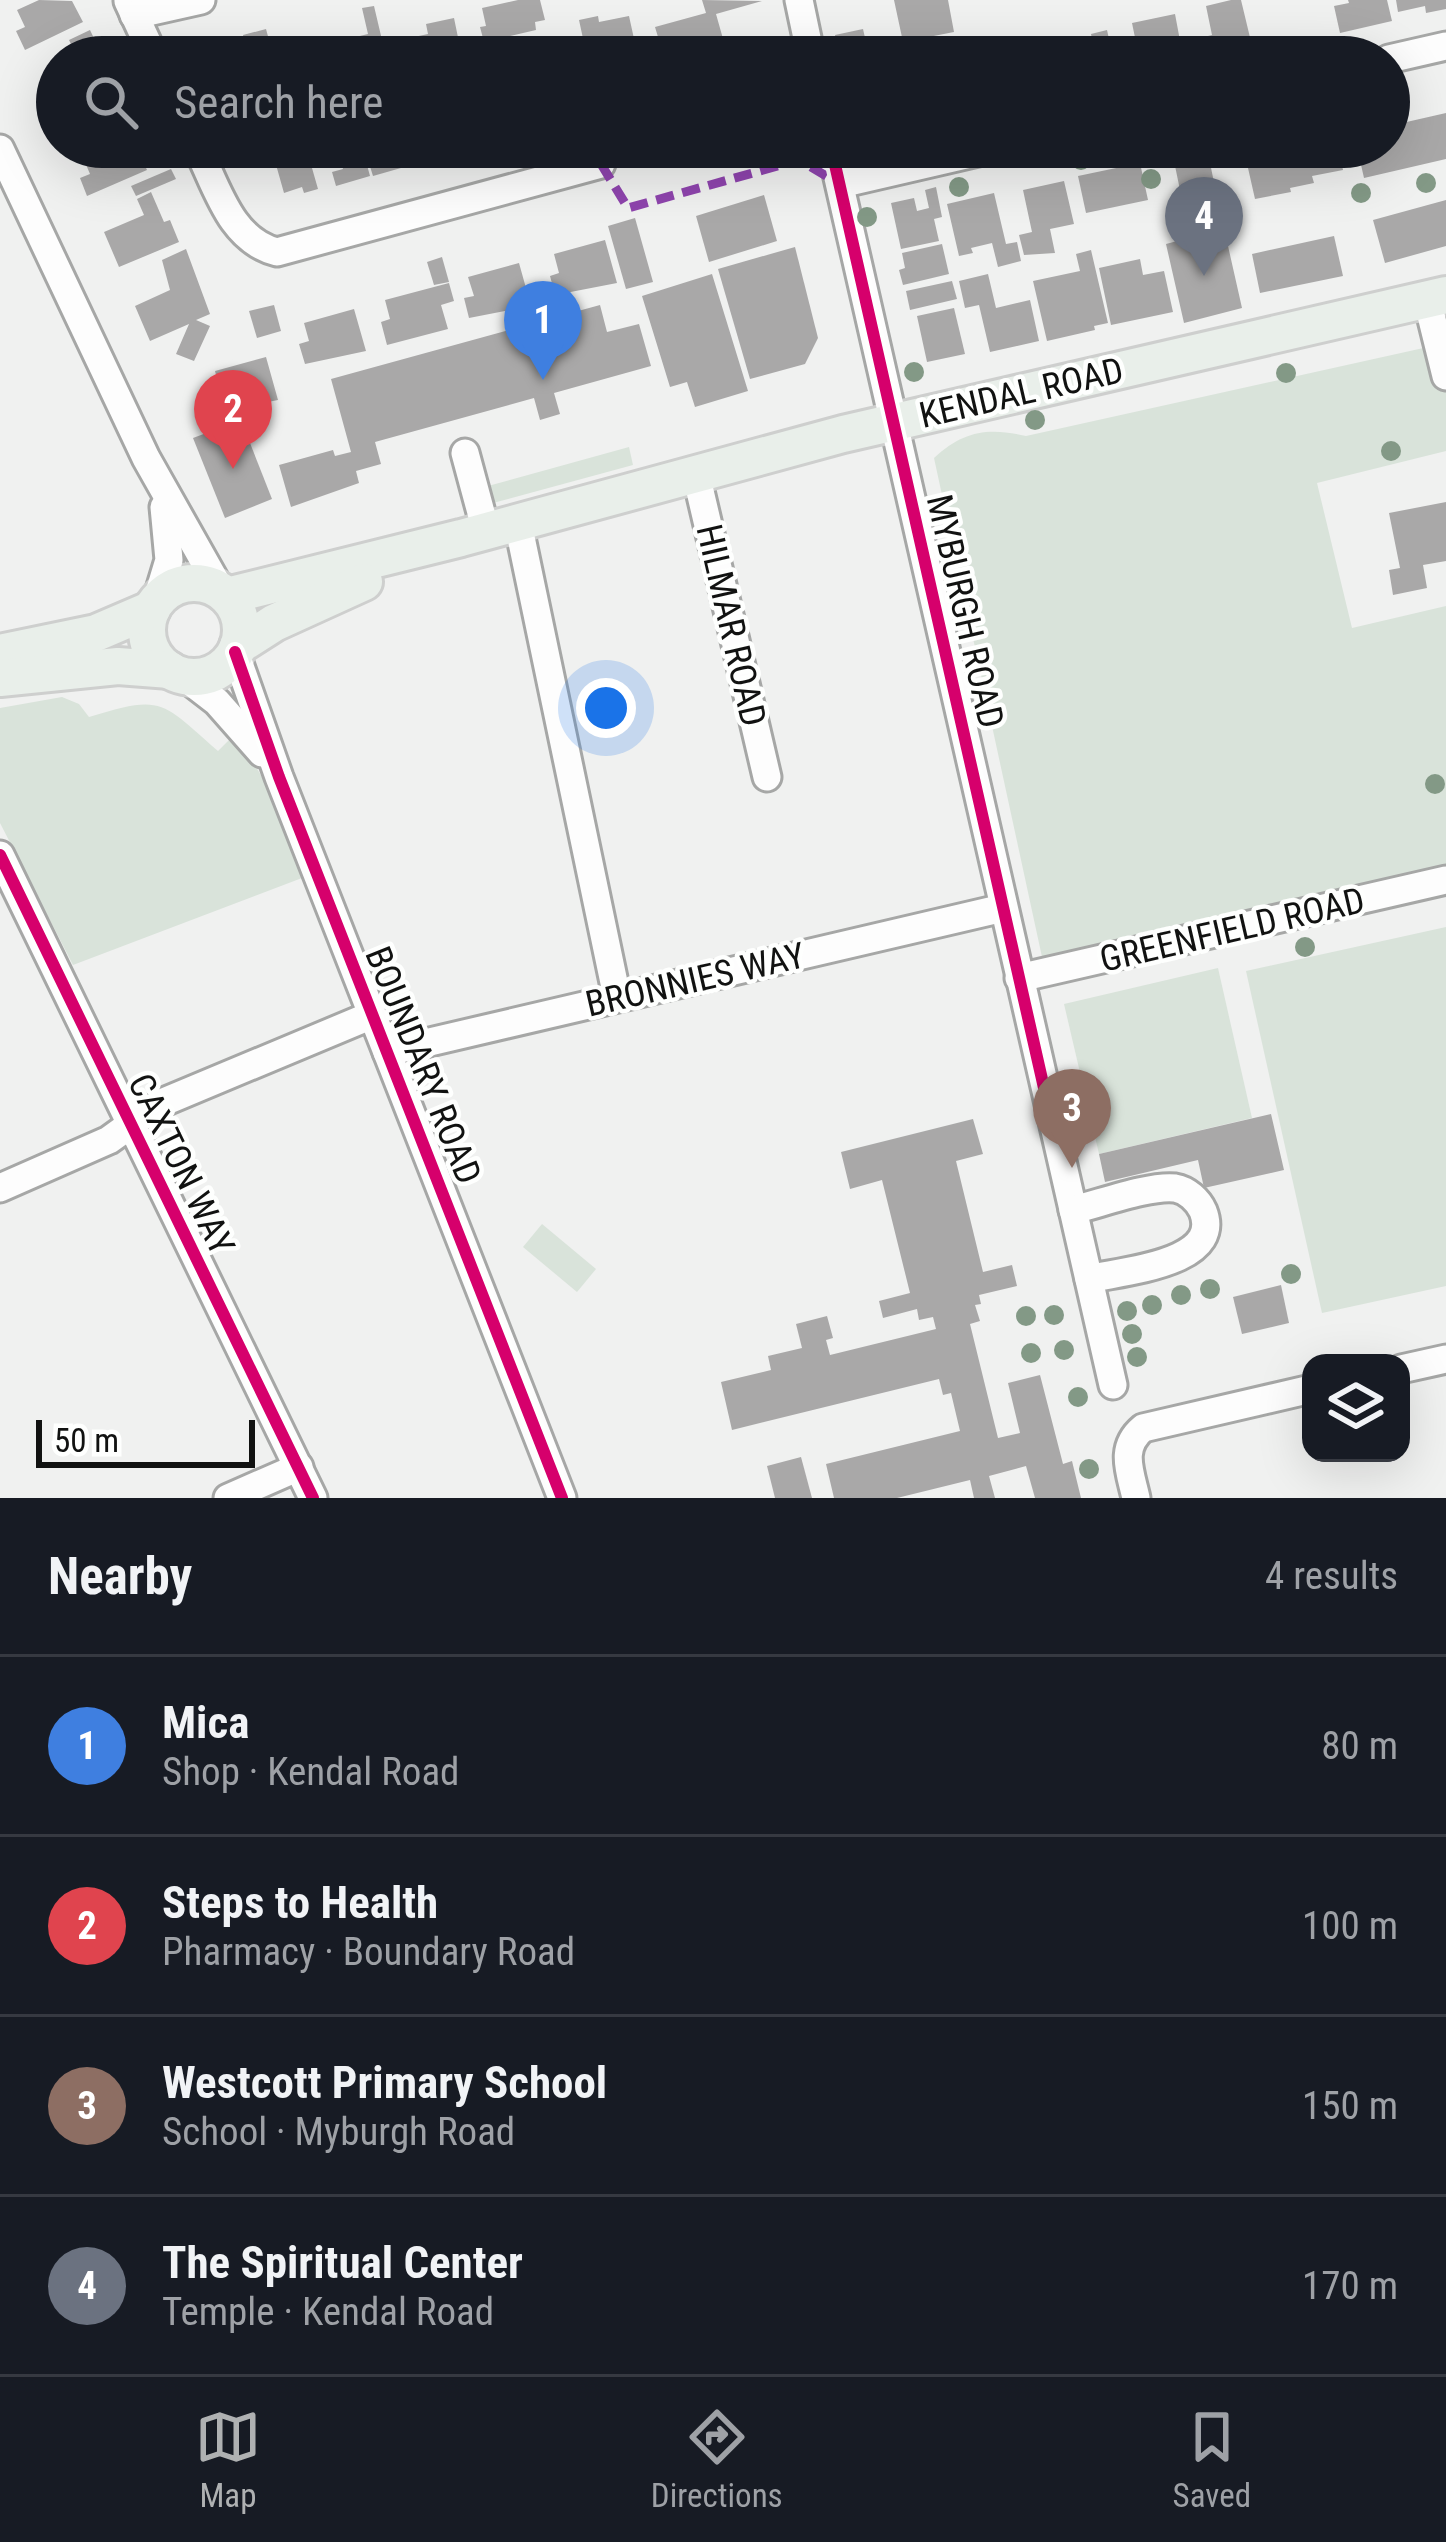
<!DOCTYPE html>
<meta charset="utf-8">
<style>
:root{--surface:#171b24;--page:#242831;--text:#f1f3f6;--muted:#9ea1a6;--line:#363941;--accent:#afb1b2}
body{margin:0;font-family:"Roboto Condensed",sans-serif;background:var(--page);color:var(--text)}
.controls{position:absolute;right:36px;bottom:36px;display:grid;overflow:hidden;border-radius:24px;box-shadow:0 12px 48px #0002}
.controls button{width:108px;height:108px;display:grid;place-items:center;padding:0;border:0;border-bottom:3px solid var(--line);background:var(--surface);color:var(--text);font:60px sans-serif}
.scale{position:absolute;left:36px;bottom:30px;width:219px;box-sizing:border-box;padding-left:12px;border:6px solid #111211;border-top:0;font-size:33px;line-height:42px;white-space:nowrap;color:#111211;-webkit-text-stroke:9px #fefffe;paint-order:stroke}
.you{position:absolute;left:606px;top:708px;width:42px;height:42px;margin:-30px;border:9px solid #fff;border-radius:50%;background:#1a73e8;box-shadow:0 0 0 18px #1a73e833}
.badge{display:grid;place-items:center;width:78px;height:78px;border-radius:50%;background:var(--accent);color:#fff;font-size:39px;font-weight:700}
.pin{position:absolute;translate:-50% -99px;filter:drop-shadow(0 3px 6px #0008)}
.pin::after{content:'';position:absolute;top:63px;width:42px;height:36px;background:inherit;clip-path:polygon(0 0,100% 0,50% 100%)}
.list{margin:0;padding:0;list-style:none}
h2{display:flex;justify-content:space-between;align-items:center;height:156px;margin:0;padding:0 48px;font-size:51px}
h2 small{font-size:39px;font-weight:400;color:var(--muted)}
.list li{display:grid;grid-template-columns:78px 1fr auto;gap:36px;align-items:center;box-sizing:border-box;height:180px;padding:0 48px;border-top:3px solid var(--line)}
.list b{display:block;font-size:45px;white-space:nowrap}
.list p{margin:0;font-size:39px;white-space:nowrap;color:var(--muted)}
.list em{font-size:39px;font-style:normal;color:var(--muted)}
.icon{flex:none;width:66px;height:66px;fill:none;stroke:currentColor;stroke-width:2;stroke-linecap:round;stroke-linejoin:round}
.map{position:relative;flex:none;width:1446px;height:1498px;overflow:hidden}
.search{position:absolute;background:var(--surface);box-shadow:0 12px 48px #0002;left:36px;right:36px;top:36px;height:132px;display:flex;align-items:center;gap:30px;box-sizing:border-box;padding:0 42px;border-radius:66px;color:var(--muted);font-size:45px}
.sheet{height:876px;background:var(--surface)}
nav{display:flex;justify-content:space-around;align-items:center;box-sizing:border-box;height:168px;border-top:3px solid var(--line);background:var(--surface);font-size:33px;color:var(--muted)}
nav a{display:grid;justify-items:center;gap:6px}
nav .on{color:var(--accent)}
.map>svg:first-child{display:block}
.green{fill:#d9e3da}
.building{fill:#a9a8a8}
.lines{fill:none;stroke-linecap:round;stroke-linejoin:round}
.minor-casing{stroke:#a6a7a6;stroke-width:33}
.major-casing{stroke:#cecfce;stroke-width:42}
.minor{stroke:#fdfdfd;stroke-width:27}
.major{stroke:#e9efea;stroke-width:36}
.quiet{stroke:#8e44ad;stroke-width:9;stroke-dasharray:18 9;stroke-linecap:butt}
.cycleway-casing{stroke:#fefffe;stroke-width:20}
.cycleway{stroke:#d6006c;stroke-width:12}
.tree{fill:#839986}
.labels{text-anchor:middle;stroke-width:9;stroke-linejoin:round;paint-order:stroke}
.street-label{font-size:36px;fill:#111211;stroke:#fefffe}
</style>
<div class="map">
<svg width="1446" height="1498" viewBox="0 0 1446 1498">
<rect width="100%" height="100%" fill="#f0f1f0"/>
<!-- green -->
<g class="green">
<path d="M 1446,343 L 1446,451 L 1317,483 L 1352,628 L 1446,606 L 1446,866 L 1042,957 L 934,458 C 963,431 988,427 1026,436 Z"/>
<polygon points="629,447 633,465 493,503 488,486"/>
<path d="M 62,697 L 79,704 L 89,717 C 163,694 161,701 218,751 L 233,736 C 269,773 284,831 302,878 L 73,965 L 0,823 L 0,708 Z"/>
<polygon points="1446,927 1446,1286 1322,1313 1246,971"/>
<polygon points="1218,968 1252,1118 1099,1154 1064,1004"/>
<polygon points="542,1224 596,1269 577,1292 523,1247"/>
</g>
<!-- building -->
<g class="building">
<polygon points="39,0 72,1 83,22 25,50 16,31 25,27 17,10"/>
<polygon points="518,0 540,0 545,20 535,22 536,30 484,42 480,27 486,26 482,8"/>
<polygon points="702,0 762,1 716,14 727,53 664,57 655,27 706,13"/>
<polygon points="894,0 948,0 954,32 903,42"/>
<polygon points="1231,0 1241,0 1253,50 1200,57 1196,39 1212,35 1206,6"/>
<polygon points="1348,0 1387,0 1392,21 1340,33 1334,6 1349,3"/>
<polygon points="1396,0 1446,0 1446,9 1426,13 1425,6 1398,12"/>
<polygon points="374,6 386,57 331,57 342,53 339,41 368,34 362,8"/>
<polygon points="1175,14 1183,57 1139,57 1132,23"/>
<polygon points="598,16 599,22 629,16 638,57 587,57 579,20"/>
<polygon points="454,18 461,52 452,57 403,57 400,40 428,34 426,24"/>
<polygon points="266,29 269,40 279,38 283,57 248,57 243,35"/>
<polygon points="863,29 869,55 840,57 835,35"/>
<polygon points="90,30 100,51 92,57 70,57 68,53 74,50 69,40"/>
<polygon points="1107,30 1113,57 1062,57 1094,48 1091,34"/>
<polygon points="1446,113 1446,159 1364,178 1357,147 1389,147 1389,126"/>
<polygon points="101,147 137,148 147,170 87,196 80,178 90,174 82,155"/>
<polygon points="271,147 306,147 318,189 304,193 302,187 284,193"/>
<polygon points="337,147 362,147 370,176 336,186 332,172 343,169"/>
<polygon points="364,147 471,147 471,148 373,176"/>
<polygon points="1148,147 1168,147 1170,156 1207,148 1221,217 1203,222 1195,187 1180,190 1174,161 1152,166"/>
<polygon points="1325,147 1338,147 1343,170 1312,176 1314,183 1290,188 1291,192 1255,199 1248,168 1326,150"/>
<polygon points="1140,163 1148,200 1086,213 1078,176"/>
<polygon points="171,169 176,179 136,196 131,186"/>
<polygon points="1064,181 1074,224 1050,229 1055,253 1024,255 1019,235 1032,232 1023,190"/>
<polygon points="936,187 942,217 934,219 939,241 901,249 891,203 914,198 917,211 929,208 925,190"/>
<polygon points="151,192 164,222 170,220 179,242 119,267 104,232 144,215 137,199"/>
<polygon points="994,193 1006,244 1017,242 1021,261 998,267 992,243 971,248 973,253 959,256 947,204"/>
<polygon points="764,195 777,241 709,262 696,216"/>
<polygon points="1446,200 1446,246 1385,263 1373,220"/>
<polygon points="635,218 653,282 626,289 608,226"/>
<polygon points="1207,233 1209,241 1226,237 1242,308 1184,323 1166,244"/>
<polygon points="1334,236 1343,276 1260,293 1252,254"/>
<polygon points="605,240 617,283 555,295 550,276 559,273 554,254"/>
<polygon points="942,244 949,274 903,285 899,270 905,268 902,253"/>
<polygon points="795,247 818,338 805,364 750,379 718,269"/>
<polygon points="186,249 210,314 196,320 210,326 194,361 176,354 189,324 150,341 135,306 170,290 162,260"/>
<polygon points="1091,250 1108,323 1094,326 1095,330 1047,341 1033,281 1080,271 1076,254"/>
<polygon points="442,257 449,282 434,285 427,262"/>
<polygon points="1140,259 1143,275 1164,271 1173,312 1111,325 1099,268"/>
<polygon points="519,263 531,306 469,318 464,298 474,296 468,277"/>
<polygon points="712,274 748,391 695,407 687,382 670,387 642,296"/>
<polygon points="988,274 996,308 1030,300 1039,341 990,352 979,305 965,308 959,281"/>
<polygon points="952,281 957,299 910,310 906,291"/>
<polygon points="449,283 454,301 441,305 448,329 387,345 381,322 390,319 385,300"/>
<polygon points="274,305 281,331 257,338 249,311"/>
<polygon points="600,305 607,332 639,324 651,366 554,393 560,414 540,420 534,398 375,442 381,464 356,471 359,483 291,507 279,465 333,450 335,456 351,452 331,379"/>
<polygon points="954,308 965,354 927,362 917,316"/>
<polygon points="354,309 366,351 305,364 299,344 309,341 304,323"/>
<polygon points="266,357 278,400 216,412 210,393 220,390 215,371"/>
<polygon points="241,420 272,499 225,518 193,438"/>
<polygon points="1446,502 1446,561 1423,565 1427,588 1393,595 1389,570 1400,568 1389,513"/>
<polygon points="1271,1114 1284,1170 1204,1188 1198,1160 1105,1182 1099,1154"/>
<polygon points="973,1119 983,1154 956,1161 983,1272 1012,1265 1017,1286 979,1295 981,1304 975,1305 980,1321 970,1324 998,1438 1020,1433 1008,1383 1040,1375 1063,1464 1072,1461 1081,1498 1035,1498 1026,1466 989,1476 995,1498 974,1498 970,1480 897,1498 834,1498 826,1464 960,1431 951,1393 943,1395 939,1379 732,1430 721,1382 771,1370 768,1356 802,1348 796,1324 827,1316 833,1338 826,1340 830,1355 936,1329 933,1317 919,1320 917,1309 883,1318 879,1301 910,1293 882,1180 850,1189 841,1152"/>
<polygon points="1281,1285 1289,1323 1242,1334 1233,1297"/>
<polygon points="801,1457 812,1498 775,1498 767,1466"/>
</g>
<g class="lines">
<defs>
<g id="minor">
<polyline points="799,0 811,57"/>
<polyline points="128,1 154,57"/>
<polyline points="134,15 201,0"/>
<polyline points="1389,59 1446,46"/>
<path d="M 197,147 C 217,187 230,240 277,252 L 601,164"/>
<polyline points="831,147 1113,1385"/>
<polyline points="0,149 146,458 221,591"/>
<polyline points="840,184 1000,147"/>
<polyline points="1427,299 1446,376"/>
<polyline points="465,453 486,531"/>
<polyline points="696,474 767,777"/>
<polyline points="518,523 617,997"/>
<polyline points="156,603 169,560 164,507"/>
<polyline points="235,652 279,777 562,1498"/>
<polyline points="182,675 217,702 262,753"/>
<polyline points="0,855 313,1498"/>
<polyline points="1019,978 1446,880"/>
<polyline points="387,1052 1003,908"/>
<polyline points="0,1188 109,1140 159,1104 372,1015"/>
<path d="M 1073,1210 C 1099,1204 1150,1185 1175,1188 C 1187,1190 1198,1200 1203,1211 C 1224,1264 1121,1271 1089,1279"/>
<polyline points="1401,1369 1446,1359"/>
<polyline points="228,1498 299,1467"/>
<path d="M 1136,1498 C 1130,1471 1119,1448 1143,1428 L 1311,1389"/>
</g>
<g id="major">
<circle cx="194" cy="630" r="47"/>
<polyline points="227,596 461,538 843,434 1446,295"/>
<polyline points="238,646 274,623 364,582"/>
<polyline points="0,653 96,633 152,609"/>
<polyline points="0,678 118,666 170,670"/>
</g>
</defs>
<!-- minor casing -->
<use href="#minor" class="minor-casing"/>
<!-- major casing -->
<use href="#major" class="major-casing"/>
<!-- minor -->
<use href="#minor" class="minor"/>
<!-- major -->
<use href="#major" class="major"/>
<!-- quiet -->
<polyline class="quiet" points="601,164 628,208 799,160 840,184"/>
<defs>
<g id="cycleway">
<polyline points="831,147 1044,1088"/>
<polyline points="235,652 279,777 562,1498"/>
<polyline points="0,855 313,1498"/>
</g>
</defs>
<!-- cycleway casing -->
<use href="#cycleway" class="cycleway-casing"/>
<!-- cycleway -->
<use href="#cycleway" class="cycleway"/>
</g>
<!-- trees -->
<g class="tree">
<circle cx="1081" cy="160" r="10"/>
<circle cx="1151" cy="179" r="10"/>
<circle cx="1426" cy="183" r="10"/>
<circle cx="959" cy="187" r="10"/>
<circle cx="1361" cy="193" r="10"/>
<circle cx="867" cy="217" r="10"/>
<circle cx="914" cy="372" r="10"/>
<circle cx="1286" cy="373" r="10"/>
<circle cx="1035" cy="420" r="10"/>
<circle cx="1391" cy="451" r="10"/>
<circle cx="1435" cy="784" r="10"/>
<circle cx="1305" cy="947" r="10"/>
<circle cx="1291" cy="1274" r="10"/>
<circle cx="1210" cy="1289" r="10"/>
<circle cx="1181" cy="1295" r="10"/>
<circle cx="1152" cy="1305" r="10"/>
<circle cx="1127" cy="1311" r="10"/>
<circle cx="1054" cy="1315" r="10"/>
<circle cx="1026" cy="1316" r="10"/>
<circle cx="1132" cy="1334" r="10"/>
<circle cx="1064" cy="1350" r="10"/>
<circle cx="1031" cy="1353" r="10"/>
<circle cx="1137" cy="1357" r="10"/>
<circle cx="1078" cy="1397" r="10"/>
<circle cx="1089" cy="1469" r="10"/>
</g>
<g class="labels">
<!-- street labels -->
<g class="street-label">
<text transform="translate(1021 392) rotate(-13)" y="13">KENDAL ROAD</text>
<text transform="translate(966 611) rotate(77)" y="13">MYBURGH ROAD</text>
<text transform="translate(732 625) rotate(77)" y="13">HILMAR ROAD</text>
<text transform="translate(1232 929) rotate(-13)" y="13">GREENFIELD ROAD</text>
<text transform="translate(695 979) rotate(-13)" y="13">BRONNIES WAY</text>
<text transform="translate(424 1065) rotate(68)" y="13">BOUNDARY ROAD</text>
<text transform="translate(182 1164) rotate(64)" y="13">CAXTON WAY</text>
</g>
</g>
</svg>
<div class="controls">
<button><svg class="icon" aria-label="layers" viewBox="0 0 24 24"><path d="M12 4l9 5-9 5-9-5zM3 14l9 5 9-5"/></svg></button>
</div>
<div class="scale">50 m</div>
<div class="you"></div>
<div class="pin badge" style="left:543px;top:380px;background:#3f7fe0">1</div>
<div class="pin badge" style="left:233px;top:469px;background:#e0444e">2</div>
<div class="pin badge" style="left:1072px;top:1168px;background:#8d6e63">3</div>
<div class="pin badge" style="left:1204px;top:276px;background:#6b7280">4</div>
<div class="search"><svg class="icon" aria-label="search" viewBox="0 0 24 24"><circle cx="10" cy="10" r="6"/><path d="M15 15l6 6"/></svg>Search here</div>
</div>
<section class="sheet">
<h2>Nearby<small>4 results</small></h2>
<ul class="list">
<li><span class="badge" style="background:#3f7fe0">1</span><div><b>Mica</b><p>Shop · Kendal Road</p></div><em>80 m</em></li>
<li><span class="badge" style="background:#e0444e">2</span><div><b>Steps to Health</b><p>Pharmacy · Boundary Road</p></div><em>100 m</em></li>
<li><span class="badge" style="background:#8d6e63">3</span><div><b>Westcott Primary School</b><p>School · Myburgh Road</p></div><em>150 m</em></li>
<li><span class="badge" style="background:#6b7280">4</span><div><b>The Spiritual Center</b><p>Temple · Kendal Road</p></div><em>170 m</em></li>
</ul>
</section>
<nav>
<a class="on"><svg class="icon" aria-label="map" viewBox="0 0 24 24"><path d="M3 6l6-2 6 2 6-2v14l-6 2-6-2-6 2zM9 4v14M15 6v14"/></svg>Map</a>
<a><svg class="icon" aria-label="directions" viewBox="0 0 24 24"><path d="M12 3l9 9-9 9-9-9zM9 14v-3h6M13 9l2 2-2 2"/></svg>Directions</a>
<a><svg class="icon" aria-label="saved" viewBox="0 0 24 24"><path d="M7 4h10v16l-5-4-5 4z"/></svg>Saved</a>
</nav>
